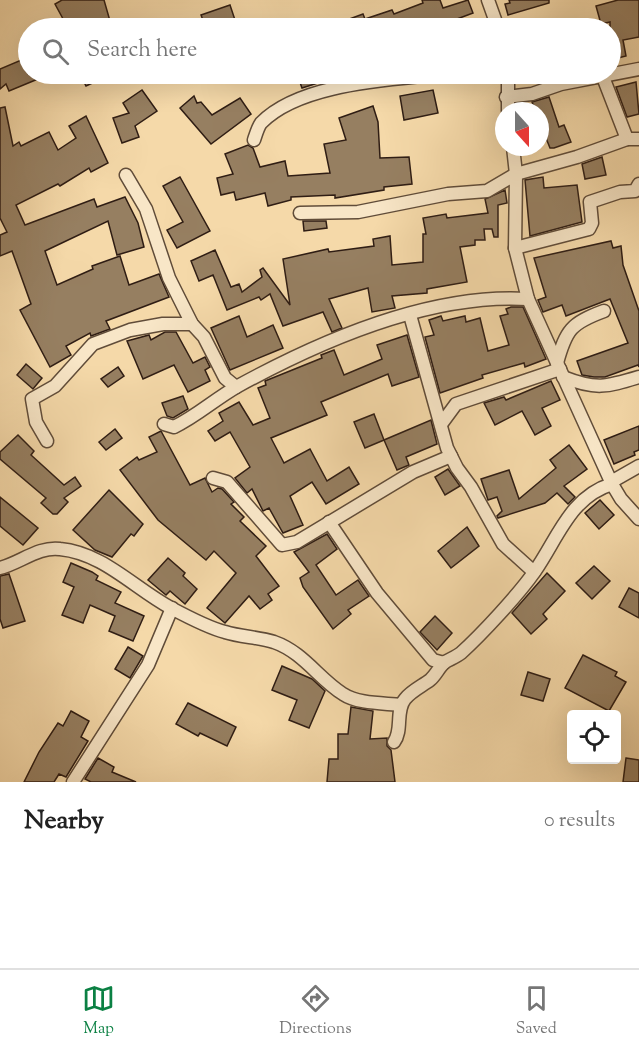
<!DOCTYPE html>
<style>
:root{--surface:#fff;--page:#f6f6f6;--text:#222;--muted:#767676;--line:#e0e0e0;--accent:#0b8043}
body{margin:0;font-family:"Sorts Mill Goudy",serif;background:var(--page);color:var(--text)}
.controls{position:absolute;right:18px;bottom:18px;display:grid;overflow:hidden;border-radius:6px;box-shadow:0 6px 24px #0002}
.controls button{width:54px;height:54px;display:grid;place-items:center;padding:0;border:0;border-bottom:2px solid var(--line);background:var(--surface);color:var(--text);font:30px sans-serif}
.compass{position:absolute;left:495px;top:102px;width:54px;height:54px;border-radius:50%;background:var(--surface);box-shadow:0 6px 24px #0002;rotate:159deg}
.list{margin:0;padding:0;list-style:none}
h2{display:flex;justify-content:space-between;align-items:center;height:78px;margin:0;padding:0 24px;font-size:26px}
h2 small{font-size:20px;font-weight:400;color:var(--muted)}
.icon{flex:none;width:33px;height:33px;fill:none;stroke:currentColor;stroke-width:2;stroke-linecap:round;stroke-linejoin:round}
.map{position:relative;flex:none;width:639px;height:782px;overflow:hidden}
.search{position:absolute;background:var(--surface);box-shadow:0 6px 24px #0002;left:18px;right:18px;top:18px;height:66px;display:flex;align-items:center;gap:15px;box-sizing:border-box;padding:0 21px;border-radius:33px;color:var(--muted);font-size:22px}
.sheet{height:186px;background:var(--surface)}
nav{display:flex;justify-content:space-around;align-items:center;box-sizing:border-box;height:84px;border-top:2px solid var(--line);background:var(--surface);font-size:16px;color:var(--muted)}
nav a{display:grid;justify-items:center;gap:3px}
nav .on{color:var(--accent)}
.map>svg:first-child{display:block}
.building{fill:#967f61;stroke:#2f1d14;stroke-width:1.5}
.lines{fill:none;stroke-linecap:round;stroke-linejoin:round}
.minor-casing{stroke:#604c39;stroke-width:15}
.minor{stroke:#f8e6c7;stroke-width:12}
</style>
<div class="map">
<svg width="639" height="782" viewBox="0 0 639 782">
<rect width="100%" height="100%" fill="#f5d9a9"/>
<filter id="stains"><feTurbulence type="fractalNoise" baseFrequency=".00333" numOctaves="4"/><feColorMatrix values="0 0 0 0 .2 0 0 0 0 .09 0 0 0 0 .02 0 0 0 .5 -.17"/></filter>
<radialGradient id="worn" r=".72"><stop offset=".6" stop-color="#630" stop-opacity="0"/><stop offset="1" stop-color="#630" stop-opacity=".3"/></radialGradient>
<!-- building -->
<g class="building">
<polygon points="62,0 104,0 112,28 68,28 55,4"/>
<polygon points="422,0 440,0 443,8 468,0 473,13 433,28 325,28 363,14 365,19 392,10 394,14 423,3"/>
<polygon points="509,0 549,0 549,3 508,15 505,4 510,3"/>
<polygon points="618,0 639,0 639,37 623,40 626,56 610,60 610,22 601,24 596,6"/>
<polygon points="230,5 237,26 206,28 201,15"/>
<polygon points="26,58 28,74 50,74 9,91 6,84 0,89 0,69"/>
<polygon points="80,74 112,74 86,86"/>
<polygon points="297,74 340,74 340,76 302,88"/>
<polygon points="636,82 639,114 627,117 616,87"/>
<polygon points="142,90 157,111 135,126 139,137 122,143 113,118 129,113 123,103"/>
<polygon points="433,90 438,113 404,120 400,96"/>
<polygon points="194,96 197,103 201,102 212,115 240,98 251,114 211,144 180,108"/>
<polygon points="549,97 559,127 564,125 571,142 554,148 550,148 540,123 540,111 536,111 532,102"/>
<polygon points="373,106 378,122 380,158 409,157 412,184 384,187 384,190 335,198 335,195 291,197 291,200 268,206 265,193 236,200 234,192 221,195 217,178 233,174 225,154 248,145 253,148 260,167 285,161 288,176 330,173 324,144 346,140 339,118"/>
<polygon points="5,107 13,146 19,142 21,146 49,132 58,150 76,138 69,126 86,116 108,163 91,172 89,168 60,186 58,184 16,205 25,225 94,199 97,207 125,197 138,223 144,247 117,255 108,221 45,251 57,285 93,269 92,266 120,256 129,285 159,274 169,297 106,321 110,329 91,336 90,333 66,346 71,355 50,367 20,310 31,304 12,251 0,256 0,235 7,232 0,218 0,108"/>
<polygon points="602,157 606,175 585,179 582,164"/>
<polygon points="180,177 210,231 177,248 167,230 183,222 163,186"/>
<polygon points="543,177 544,188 577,185 582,222 530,236 525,180"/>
<polygon points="505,190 507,203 498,205 498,237 494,237 492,229 484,229 485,240 475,240 475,245 460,247 467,282 427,289 427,293 392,296 395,308 372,312 368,288 329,299 342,328 332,332 323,312 283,326 270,294 261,300 259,297 227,310 213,275 199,281 191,261 215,250 231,287 239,284 242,292 262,277 260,270 263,268 290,305 283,259 328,249 329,252 374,246 373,239 390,236 392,265 423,262 423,234 426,234 423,218 446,214 447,218 488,213 485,199"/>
<polygon points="303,221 326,221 327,228 304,231"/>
<polygon points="611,241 613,248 621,246 623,265 639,311 639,367 638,365 605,377 594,377 582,375 577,361 628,343 610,299 566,316 562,305 543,312 538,300 546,297 534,258"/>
<polygon points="511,307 523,307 546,359 525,367 524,363 482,375 483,378 440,393 425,337 434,335 429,320 441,316 443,321 465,316 466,322 480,318 488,351 509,345 500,316 508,314 506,309"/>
<polygon points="239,316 247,337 273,325 283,348 230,370 211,328"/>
<polygon points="165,332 176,332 193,363 205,357 210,367 205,370 210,381 188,392 174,365 143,379 127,341 149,335 151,340"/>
<polygon points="407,335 419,377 392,386 388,374 321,402 327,415 271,438 284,463 310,449 327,481 349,467 359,484 326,504 312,482 290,496 303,525 283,533 269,508 263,511 252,489 247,493 235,478 250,467 230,432 215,441 208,431 223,421 219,413 239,402 253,425 270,418 258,388 266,385 265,381 322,358 321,355 334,350 344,375 382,359 377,345"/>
<polygon points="26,364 42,378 33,389 17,375"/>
<polygon points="118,367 124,376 108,387 101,379"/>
<polygon points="551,381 560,400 542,408 551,426 535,435 522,411 495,425 484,403 504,397 506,400"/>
<polygon points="183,396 188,409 173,418 167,416 162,403"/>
<polygon points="374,414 384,440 365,448 354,422"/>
<polygon points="431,420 437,444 406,457 409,465 397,470 384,440"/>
<polygon points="639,426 639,450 634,452 635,455 614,464 604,440"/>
<polygon points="115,429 122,438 106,450 99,442"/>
<polygon points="161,431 190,485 205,478 212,492 218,488 222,489 234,502 231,504 244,517 240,521 266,546 256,556 279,586 268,594 272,600 260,609 249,596 225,623 207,608 236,573 214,551 206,560 158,520 120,470 137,457 139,460 157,452 149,437"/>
<polygon points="18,435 34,451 31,455 64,485 75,477 81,486 64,498 68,502 57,514 53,514 41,503 46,498 0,459 0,452"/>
<polygon points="569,445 587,469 564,486 575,497 568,504 557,493 545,503 498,518 497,516 502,511 497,497 488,500 481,479 509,470 519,499 556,468 550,460"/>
<polygon points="448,469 460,486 445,495 435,477"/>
<polygon points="109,490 143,524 134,536 131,534 112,557 95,550 73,530"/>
<polygon points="0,497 38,528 23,545 0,526"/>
<polygon points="600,500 614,515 599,529 585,513"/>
<polygon points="467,527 479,546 451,568 438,551"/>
<polygon points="327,534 337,549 316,565 336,595 358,580 369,596 348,610 351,614 333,629 303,587 300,578 309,572 294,552"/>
<polygon points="168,558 185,573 183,576 197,589 185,604 170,591 166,595 148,580"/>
<polygon points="71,563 92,572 98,576 96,580 121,592 115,603 144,616 133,641 109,631 115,616 90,605 83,623 62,615 74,587 63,582"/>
<polygon points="594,566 610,581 592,599 576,583"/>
<polygon points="547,573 565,591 543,614 547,619 531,634 512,613"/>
<polygon points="9,574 25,621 3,628 0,619 0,576"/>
<polygon points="629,588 639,593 639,618 619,607"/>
<polygon points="435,616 452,633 437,650 420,632"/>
<polygon points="128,647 143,656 130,678 115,669"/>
<polygon points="583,655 617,672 615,676 626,682 609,711 565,688"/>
<polygon points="282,666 312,679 325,691 309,728 289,720 297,700 272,690"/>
<polygon points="528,672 550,679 543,701 521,695"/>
<polygon points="188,703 236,727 227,746 200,733 198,736 176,724"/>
<polygon points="351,707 373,711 370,739 387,738 387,746 391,750 395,782 327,782 329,759 338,759 338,734 348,734"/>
<polygon points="71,711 89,721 81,737 88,741 66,777 59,774 54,782 24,782 39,752 58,723 63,726"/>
<polygon points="98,758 114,767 112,772 136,782 91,782 85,779"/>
<polygon points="626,758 639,760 639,782 623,782"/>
</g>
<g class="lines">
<defs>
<g id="minor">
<polyline points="488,0 498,28"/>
<polyline points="508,74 508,111"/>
<polyline points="603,77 627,139"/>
<polyline points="506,97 532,94 561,84 639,69"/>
<path d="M 254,140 C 256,134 258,127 261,123 C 300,83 389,80 442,74"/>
<polyline points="513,147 516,174 515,248 528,299 612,484 621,499 639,519"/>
<polyline points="126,175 146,209 169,278 192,324 204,337 225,378 236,387"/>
<polyline points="300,213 358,212 448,194 487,191 516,174 577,157 627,139 639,139"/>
<polyline points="515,248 589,229 592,223 590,202 620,192 635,191 639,184"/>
<polyline points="410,315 447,448 457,468 471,487 503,544 534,572"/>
<path d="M 557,363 C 566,330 571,323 604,311"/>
<path d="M 563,377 C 596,390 606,387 639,377"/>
<polyline points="442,423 456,404 560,369"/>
<path d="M 164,424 L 174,427 C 197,416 215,399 238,386 C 322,340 432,293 528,299"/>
<polyline points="47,441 36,422 32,399 55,386 93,344 130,330 163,324 192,324"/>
<polyline points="213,478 227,482 282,545 297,542 413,472 451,456"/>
<polyline points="611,482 639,466"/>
<polyline points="329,522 377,593 433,660 444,663"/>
<path d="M 0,568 C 20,563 39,546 60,549 C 103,553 134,588 171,608 C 186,616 209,628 225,632 C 241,637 258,637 274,642 C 303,652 319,679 343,694 C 358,704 383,703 401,705"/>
<path d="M 394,742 C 403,730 395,711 405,699 C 411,691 422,686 430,680 C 436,675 439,667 445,662 C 450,659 456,657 461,653 C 482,634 519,594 535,571 C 558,538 570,497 612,484"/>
<polyline points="73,782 148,665 172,608"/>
</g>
</defs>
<!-- minor casing -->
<use href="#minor" class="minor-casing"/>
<!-- minor -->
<use href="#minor" class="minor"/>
</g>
<rect width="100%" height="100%" filter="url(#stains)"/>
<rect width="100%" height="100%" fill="url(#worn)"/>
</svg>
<div class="controls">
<button><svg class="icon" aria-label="locate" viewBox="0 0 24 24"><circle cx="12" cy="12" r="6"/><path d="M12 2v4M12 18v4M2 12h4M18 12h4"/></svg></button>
</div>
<svg class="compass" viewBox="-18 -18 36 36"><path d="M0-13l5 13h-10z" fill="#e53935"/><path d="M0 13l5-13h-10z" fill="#767676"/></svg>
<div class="search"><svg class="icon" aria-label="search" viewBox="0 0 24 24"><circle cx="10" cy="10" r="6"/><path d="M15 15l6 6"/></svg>Search here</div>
</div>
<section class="sheet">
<h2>Nearby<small>0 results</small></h2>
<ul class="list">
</ul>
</section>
<nav>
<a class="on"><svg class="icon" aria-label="map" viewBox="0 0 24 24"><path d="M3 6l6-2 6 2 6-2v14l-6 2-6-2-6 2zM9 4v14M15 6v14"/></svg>Map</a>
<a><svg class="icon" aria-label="directions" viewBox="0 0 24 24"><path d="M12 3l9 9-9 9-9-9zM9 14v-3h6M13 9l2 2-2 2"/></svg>Directions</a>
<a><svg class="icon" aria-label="saved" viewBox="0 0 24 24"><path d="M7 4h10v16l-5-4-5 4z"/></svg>Saved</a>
</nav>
